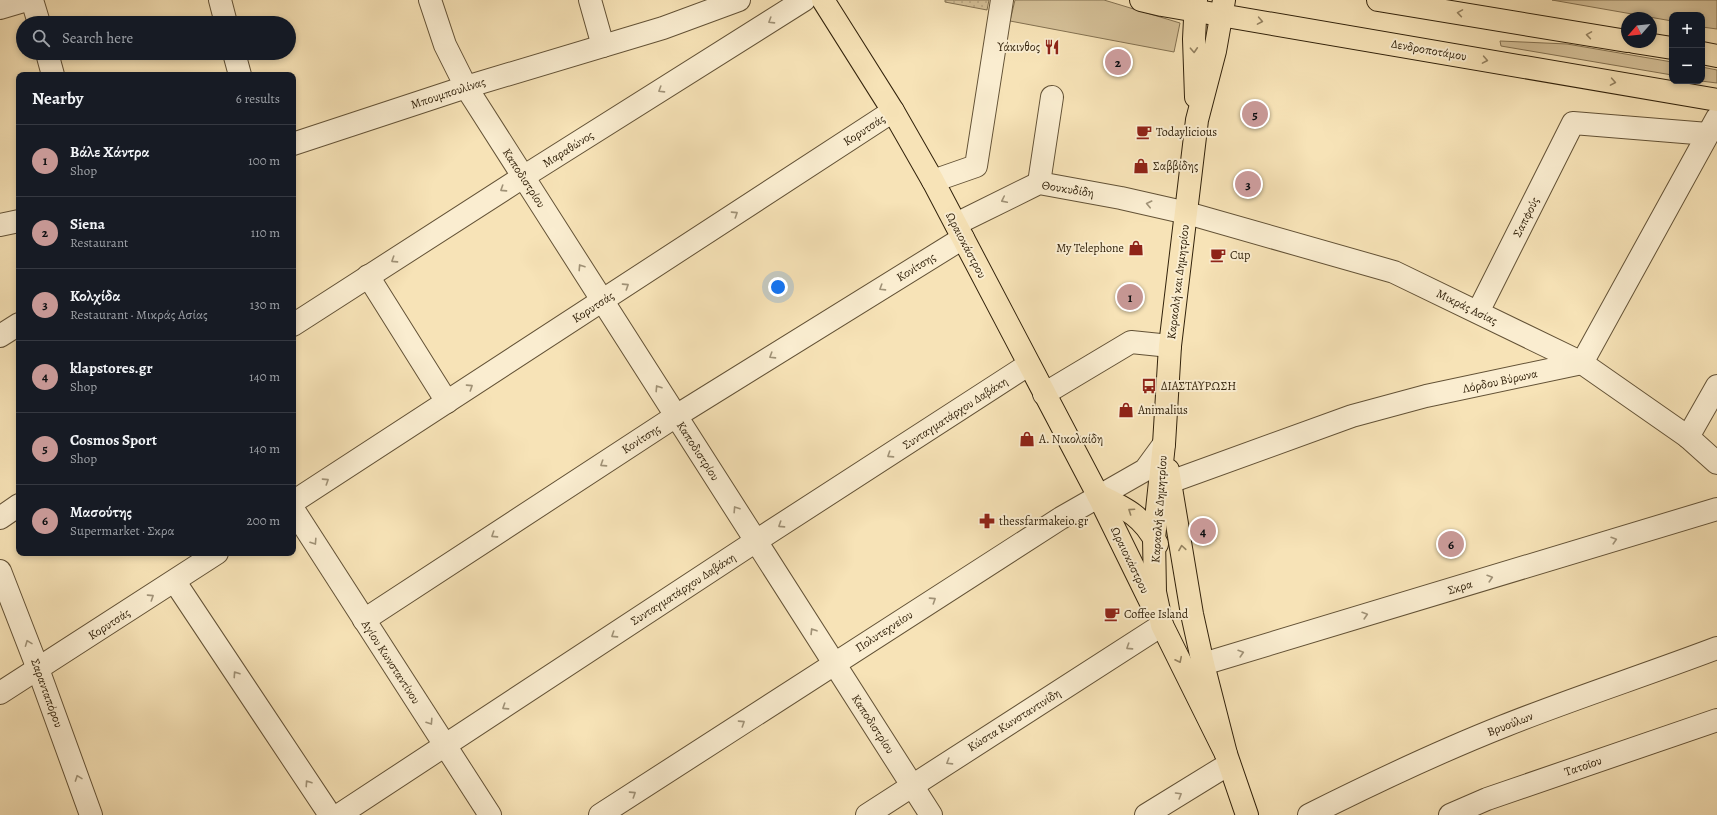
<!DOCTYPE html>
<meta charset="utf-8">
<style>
:root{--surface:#171b24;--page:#242831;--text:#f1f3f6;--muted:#9ea1a6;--line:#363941;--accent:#c59692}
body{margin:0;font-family:Alegreya,serif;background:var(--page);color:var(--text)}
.controls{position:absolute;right:12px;top:12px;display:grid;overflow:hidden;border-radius:8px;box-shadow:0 2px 6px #0003}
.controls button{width:36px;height:36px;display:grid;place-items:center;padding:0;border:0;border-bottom:1px solid var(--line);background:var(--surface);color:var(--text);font:20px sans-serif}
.compass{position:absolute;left:1621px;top:12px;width:36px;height:36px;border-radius:50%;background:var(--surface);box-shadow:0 2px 6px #0003;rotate:242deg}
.you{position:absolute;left:778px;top:287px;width:14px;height:14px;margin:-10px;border:3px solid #fff;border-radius:50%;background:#1a73e8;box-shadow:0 0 0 6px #1a73e833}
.badge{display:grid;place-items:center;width:26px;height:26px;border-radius:50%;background:var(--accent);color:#111;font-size:13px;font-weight:700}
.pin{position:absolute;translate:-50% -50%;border:2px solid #fff;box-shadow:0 1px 4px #0006}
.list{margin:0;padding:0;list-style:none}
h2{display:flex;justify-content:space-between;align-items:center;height:52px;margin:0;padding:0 16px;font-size:17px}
h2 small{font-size:13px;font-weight:400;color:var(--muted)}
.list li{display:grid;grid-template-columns:26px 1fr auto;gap:12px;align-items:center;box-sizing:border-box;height:72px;padding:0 16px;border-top:1px solid var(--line)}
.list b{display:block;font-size:15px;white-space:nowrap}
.list p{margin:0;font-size:13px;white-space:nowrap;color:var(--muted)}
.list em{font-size:13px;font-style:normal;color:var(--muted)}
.icon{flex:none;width:22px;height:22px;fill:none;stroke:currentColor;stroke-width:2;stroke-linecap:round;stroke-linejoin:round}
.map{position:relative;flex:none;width:1717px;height:815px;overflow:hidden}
.search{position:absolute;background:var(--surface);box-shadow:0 2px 6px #0003;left:16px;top:16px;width:280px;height:44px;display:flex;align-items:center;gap:10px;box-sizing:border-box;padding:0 14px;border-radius:22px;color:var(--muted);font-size:15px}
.panel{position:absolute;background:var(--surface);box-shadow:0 2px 6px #0003;left:16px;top:72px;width:280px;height:484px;border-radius:8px}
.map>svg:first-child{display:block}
.green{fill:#d6c29a;stroke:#847252}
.park{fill:url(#park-dots);stroke:#847252}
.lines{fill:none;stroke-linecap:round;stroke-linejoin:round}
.minor-casing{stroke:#635236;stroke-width:24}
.major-casing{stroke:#32220b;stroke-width:24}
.minor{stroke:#faedd0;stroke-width:22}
.major{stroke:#f7e3b7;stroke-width:22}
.oneway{stroke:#948261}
.oneway2{stroke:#a09277}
.labels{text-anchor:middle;stroke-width:4;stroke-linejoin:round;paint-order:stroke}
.poi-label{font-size:12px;fill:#32220b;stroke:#faedd0;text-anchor:start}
.street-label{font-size:12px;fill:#32220b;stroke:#faedd0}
</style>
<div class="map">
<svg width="1717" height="815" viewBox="0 0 1717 815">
<defs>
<pattern id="park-dots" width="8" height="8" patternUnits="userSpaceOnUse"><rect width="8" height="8" fill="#d6c29a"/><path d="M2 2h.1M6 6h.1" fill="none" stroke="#b8a683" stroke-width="1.8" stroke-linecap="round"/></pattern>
</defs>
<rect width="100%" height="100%" fill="#f7e3b7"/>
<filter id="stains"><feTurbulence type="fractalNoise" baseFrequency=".005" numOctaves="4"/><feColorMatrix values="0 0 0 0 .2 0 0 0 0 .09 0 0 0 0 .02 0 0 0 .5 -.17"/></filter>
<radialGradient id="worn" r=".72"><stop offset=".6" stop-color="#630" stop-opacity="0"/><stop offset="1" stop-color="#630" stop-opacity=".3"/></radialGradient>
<!-- green -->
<g class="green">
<polygon points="1015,0 1104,0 1180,23 1174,52 1010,21"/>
<polygon points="1552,0 1717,0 1717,29 1702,27 1702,15 1672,15 1672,21"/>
<polygon points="1500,41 1567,44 1672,62 1672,75 1501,46"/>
<polygon points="1702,67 1717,70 1717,83 1701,81"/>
</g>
<!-- park -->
<polygon class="park" points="945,0 989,0 987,10 945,2"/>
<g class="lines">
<defs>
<g id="minor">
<polyline points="32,0 39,23"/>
<polyline points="220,0 226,23"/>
<polyline points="430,0 445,45 466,87 931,815"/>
<polyline points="590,0 603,46"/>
<polyline points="0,8 27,0"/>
<polyline points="47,53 53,75"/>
<polyline points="234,53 240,75"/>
<polyline points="293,144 466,87 663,28 739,0"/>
<polyline points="933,181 976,166 1002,0"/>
<polyline points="1039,183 1052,97"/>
<polyline points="956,224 1039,183 1121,198 1187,213 1394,272 1582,363 1688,437 1717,463"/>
<polyline points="0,225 19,221"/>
<polyline points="368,276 447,402"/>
<polyline points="1478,312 1573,123 1708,134"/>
<polyline points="293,325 523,177 804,0"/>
<polyline points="0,336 19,324"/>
<polyline points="1044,394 1131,342 1170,346"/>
<polyline points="1688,437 1717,386"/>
<polyline points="1170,482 1352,416 1426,396 1582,363 1717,118"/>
<polyline points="293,502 893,111"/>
<polyline points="293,509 490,815"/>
<polyline points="0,518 19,505"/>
<polyline points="0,571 38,669 91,815"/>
<polyline points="175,582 330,815"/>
<polyline points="364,620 676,416 963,238"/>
<polyline points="1203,664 1717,509"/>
<polyline points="0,693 217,553"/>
<polyline points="339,815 756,541 1028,365"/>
<polyline points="600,815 1061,518 1145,470 1164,444"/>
<polyline points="867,815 1162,625"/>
<polyline points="1146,815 1229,764"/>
<path d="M 1309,815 C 1373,783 1438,752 1504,726 C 1574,698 1646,675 1717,648"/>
<polyline points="1450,815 1487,799 1717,720"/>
</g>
<g id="major">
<polyline points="823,0 893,111 933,181 1098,495 1153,607"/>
<polyline points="1141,0 1162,5 1717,100"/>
<polyline points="1196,0 1194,39 1196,97"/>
<polyline points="1224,0 1215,51 1197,120 1170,346 1164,444 1154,538 1155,592 1162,625 1226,754"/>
<polyline points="1378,0 1627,41"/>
<polyline points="1634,42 1672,48"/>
<polyline points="1702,53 1717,56"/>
<polyline points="1168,470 1192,614 1203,664 1226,754 1247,815"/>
<path d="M 1098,495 C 1125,508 1143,516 1157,544"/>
</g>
</defs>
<!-- minor casing -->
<use href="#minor" class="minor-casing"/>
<!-- major casing -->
<use href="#major" class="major-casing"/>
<!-- minor -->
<use href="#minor" class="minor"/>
<!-- major -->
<use href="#major" class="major"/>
</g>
<!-- one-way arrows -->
<defs><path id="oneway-chevron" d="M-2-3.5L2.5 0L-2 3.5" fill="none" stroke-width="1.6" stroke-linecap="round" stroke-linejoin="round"/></defs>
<g class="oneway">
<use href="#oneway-chevron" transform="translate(1460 13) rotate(-171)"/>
<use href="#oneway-chevron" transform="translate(1260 21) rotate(10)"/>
<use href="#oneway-chevron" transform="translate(1589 35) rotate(-171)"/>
<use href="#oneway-chevron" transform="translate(1194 50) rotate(87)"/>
<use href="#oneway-chevron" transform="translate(1485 60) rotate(10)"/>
<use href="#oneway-chevron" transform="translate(1613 82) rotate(10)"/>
<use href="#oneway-chevron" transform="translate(1131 511) rotate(-146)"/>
<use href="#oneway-chevron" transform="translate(1182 548) rotate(-99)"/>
<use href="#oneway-chevron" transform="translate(1179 660) rotate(64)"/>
</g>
<g class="oneway2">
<use href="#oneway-chevron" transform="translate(771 21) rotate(148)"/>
<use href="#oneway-chevron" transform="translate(661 90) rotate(148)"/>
<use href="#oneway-chevron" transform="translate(503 189) rotate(147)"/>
<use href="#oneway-chevron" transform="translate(1004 200) rotate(154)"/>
<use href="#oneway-chevron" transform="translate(1149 204) rotate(-167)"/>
<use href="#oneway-chevron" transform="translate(735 214) rotate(-33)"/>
<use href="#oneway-chevron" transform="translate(394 260) rotate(147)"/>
<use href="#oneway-chevron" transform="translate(581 267) rotate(-123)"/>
<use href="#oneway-chevron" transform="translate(626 286) rotate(-33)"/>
<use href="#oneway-chevron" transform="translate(882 288) rotate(148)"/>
<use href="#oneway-chevron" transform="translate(772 356) rotate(148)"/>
<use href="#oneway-chevron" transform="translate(470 387) rotate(-33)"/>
<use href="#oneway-chevron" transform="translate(658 388) rotate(-123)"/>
<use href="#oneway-chevron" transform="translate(890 455) rotate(147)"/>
<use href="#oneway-chevron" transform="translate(603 464) rotate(147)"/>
<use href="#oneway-chevron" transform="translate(326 481) rotate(-33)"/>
<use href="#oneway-chevron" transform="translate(736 509) rotate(-123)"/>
<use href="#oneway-chevron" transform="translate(781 525) rotate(147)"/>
<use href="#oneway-chevron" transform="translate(494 535) rotate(147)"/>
<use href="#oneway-chevron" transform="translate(1614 540) rotate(-17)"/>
<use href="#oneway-chevron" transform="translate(314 542) rotate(57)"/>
<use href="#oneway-chevron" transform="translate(1490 578) rotate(-17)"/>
<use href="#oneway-chevron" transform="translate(151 597) rotate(-33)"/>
<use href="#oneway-chevron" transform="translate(933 600) rotate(-33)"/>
<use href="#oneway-chevron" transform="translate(1365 615) rotate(-17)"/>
<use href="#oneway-chevron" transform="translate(813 631) rotate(-122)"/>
<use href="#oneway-chevron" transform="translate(614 635) rotate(147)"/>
<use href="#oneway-chevron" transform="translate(28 643) rotate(-111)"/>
<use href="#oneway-chevron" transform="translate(1129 647) rotate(147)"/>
<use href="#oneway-chevron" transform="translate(1241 653) rotate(-17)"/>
<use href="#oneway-chevron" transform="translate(236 674) rotate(-124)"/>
<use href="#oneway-chevron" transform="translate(505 707) rotate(147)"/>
<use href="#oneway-chevron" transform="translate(430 722) rotate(57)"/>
<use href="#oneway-chevron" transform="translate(742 723) rotate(-33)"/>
<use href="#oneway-chevron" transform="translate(949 762) rotate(148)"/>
<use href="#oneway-chevron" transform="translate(78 778) rotate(-110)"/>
<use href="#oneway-chevron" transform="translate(308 783) rotate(-124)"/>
<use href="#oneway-chevron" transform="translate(633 794) rotate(-33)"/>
<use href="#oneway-chevron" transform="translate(1179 795) rotate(-31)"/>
</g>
<!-- icons -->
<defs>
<symbol id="restaurant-bare" viewBox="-9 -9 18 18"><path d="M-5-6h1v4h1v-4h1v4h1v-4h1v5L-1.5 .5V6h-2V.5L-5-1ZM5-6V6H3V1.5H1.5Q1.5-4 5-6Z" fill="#8f2418" stroke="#faedd0" stroke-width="2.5" paint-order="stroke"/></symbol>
<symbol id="cafe-bare" viewBox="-9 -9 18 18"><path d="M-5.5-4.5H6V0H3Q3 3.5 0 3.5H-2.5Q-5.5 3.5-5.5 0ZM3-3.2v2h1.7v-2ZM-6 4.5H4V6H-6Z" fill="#8f2418" stroke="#faedd0" stroke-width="2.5" paint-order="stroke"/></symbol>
<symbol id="shop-bare" viewBox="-9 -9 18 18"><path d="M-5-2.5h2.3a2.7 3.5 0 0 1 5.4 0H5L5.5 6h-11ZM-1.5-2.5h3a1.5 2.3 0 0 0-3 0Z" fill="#8f2418" stroke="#faedd0" stroke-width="2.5" paint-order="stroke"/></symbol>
<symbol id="bus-bare" viewBox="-9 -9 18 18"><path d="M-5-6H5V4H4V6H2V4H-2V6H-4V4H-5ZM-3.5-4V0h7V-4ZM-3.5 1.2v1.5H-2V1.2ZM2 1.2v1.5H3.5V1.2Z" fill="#8f2418" stroke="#faedd0" stroke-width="2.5" paint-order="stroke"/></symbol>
<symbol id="pharmacy-bare" viewBox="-9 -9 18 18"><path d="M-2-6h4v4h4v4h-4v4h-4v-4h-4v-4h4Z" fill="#8f2418" stroke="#faedd0" stroke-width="2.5" paint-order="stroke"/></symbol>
</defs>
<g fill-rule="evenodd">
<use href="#restaurant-bare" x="1041" y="36" width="22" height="22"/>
<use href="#cafe-bare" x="1133" y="121" width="22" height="22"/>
<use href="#shop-bare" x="1130" y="155" width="22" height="22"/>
<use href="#shop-bare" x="1125" y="237" width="22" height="22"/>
<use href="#cafe-bare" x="1207" y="244" width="22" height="22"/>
<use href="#bus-bare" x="1138" y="375" width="22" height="22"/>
<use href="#shop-bare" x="1115" y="399" width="22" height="22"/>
<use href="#shop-bare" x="1016" y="428" width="22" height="22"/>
<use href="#pharmacy-bare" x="976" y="510" width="22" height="22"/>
<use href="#cafe-bare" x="1101" y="603" width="22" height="22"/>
</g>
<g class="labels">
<!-- poi labels -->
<g class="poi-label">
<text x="1040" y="51" text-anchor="end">Υάκινθος</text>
<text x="1156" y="136">Todaylicious</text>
<text x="1153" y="170">Σαββίδης</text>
<text x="1124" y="252" text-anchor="end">My Telephone</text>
<text x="1230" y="259">Cup</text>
<text x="1161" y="390">ΔΙΑΣΤΑΥΡΩΣΗ</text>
<text x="1138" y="414">Animalius</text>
<text x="1039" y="443">Α. Νικολαίδη</text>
<text x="999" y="525">thessfarmakeio.gr</text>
<text x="1124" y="618">Coffee Island</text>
</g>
<!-- street labels -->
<g class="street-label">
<text transform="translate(1429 50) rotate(10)" y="4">Δενδροποτάμου</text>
<text transform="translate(448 93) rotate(-18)" y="4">Μπουμπουλίνας</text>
<text transform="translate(864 130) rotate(-33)" y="4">Κορυτσάς</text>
<text transform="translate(568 149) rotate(-32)" y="4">Μαραθώνος</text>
<text transform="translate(524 178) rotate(57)" y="4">Καποδιστρίου</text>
<text transform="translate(1068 189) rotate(9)" y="4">Θουκυδίδη</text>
<text transform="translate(1526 217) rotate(-63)" y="4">Σαπφούς</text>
<text transform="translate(966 245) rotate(62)" y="4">Ωραιοκάστρου</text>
<text transform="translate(916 267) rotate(-32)" y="4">Κονίτσης</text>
<text transform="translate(1178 282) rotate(-83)" y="4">Καραολή και Δημητρίου</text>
<text transform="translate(593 307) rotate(-33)" y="4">Κορυτσάς</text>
<text transform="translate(1467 307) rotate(26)" y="4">Μικράς Ασίας</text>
<text transform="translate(1500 381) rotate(-12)" y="4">Λόρδου Βύρωνα</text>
<text transform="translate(955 413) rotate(-33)" y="4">Συνταγματάρχου Δαβάκη</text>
<text transform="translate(641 439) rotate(-33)" y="4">Κονίτσης</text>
<text transform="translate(698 451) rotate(57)" y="4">Καποδιστρίου</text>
<text transform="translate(1159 509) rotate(-86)" y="4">Καραολή &amp; Δημητρίου</text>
<text transform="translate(1130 560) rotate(64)" y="4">Ωραιοκάστρου</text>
<text transform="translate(1460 587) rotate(-17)" y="4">Σκρα</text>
<text transform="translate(683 589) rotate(-33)" y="4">Συνταγματάρχου Δαβάκη</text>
<text transform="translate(109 624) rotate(-33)" y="4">Κορυτσάς</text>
<text transform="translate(884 631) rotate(-33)" y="4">Πολυτεχνείου</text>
<text transform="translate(391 662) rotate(57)" y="4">Αγίου Κωνσταντίνου</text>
<text transform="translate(47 693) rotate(70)" y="4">Σαρανταπόρου</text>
<text transform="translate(1014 720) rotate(-32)" y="4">Κώστα Κωνσταντινίδη</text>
<text transform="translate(873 724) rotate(57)" y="4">Καποδιστρίου</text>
<text transform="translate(1510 724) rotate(-21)" y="4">Βρυούλων</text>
<text transform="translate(1583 766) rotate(-19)" y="4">Τατοϊου</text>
</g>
</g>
<rect width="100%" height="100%" filter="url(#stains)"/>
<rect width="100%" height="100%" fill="url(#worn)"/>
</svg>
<div class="controls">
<button>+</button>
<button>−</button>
</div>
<svg class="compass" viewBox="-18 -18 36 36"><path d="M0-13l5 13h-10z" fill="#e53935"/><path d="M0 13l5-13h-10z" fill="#9ea1a6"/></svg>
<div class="you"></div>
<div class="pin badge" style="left:1130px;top:297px">1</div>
<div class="pin badge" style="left:1118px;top:62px">2</div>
<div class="pin badge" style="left:1248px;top:184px">3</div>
<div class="pin badge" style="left:1203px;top:531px">4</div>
<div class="pin badge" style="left:1255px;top:114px">5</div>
<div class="pin badge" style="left:1451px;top:544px">6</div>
<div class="search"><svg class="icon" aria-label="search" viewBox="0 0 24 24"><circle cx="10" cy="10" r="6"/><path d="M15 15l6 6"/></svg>Search here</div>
<section class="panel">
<h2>Nearby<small>6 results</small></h2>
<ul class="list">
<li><span class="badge">1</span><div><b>Βάλε Χάντρα</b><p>Shop</p></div><em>100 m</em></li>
<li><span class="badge">2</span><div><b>Siena</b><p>Restaurant</p></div><em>110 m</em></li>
<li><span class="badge">3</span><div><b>Κολχίδα</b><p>Restaurant · Μικράς Ασίας</p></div><em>130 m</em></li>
<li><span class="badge">4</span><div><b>klapstores.gr</b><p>Shop</p></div><em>140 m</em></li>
<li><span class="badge">5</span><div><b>Cosmos Sport</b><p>Shop</p></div><em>140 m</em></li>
<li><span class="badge">6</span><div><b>Μασούτης</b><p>Supermarket · Σκρα</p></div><em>200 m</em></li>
</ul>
</section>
</div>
